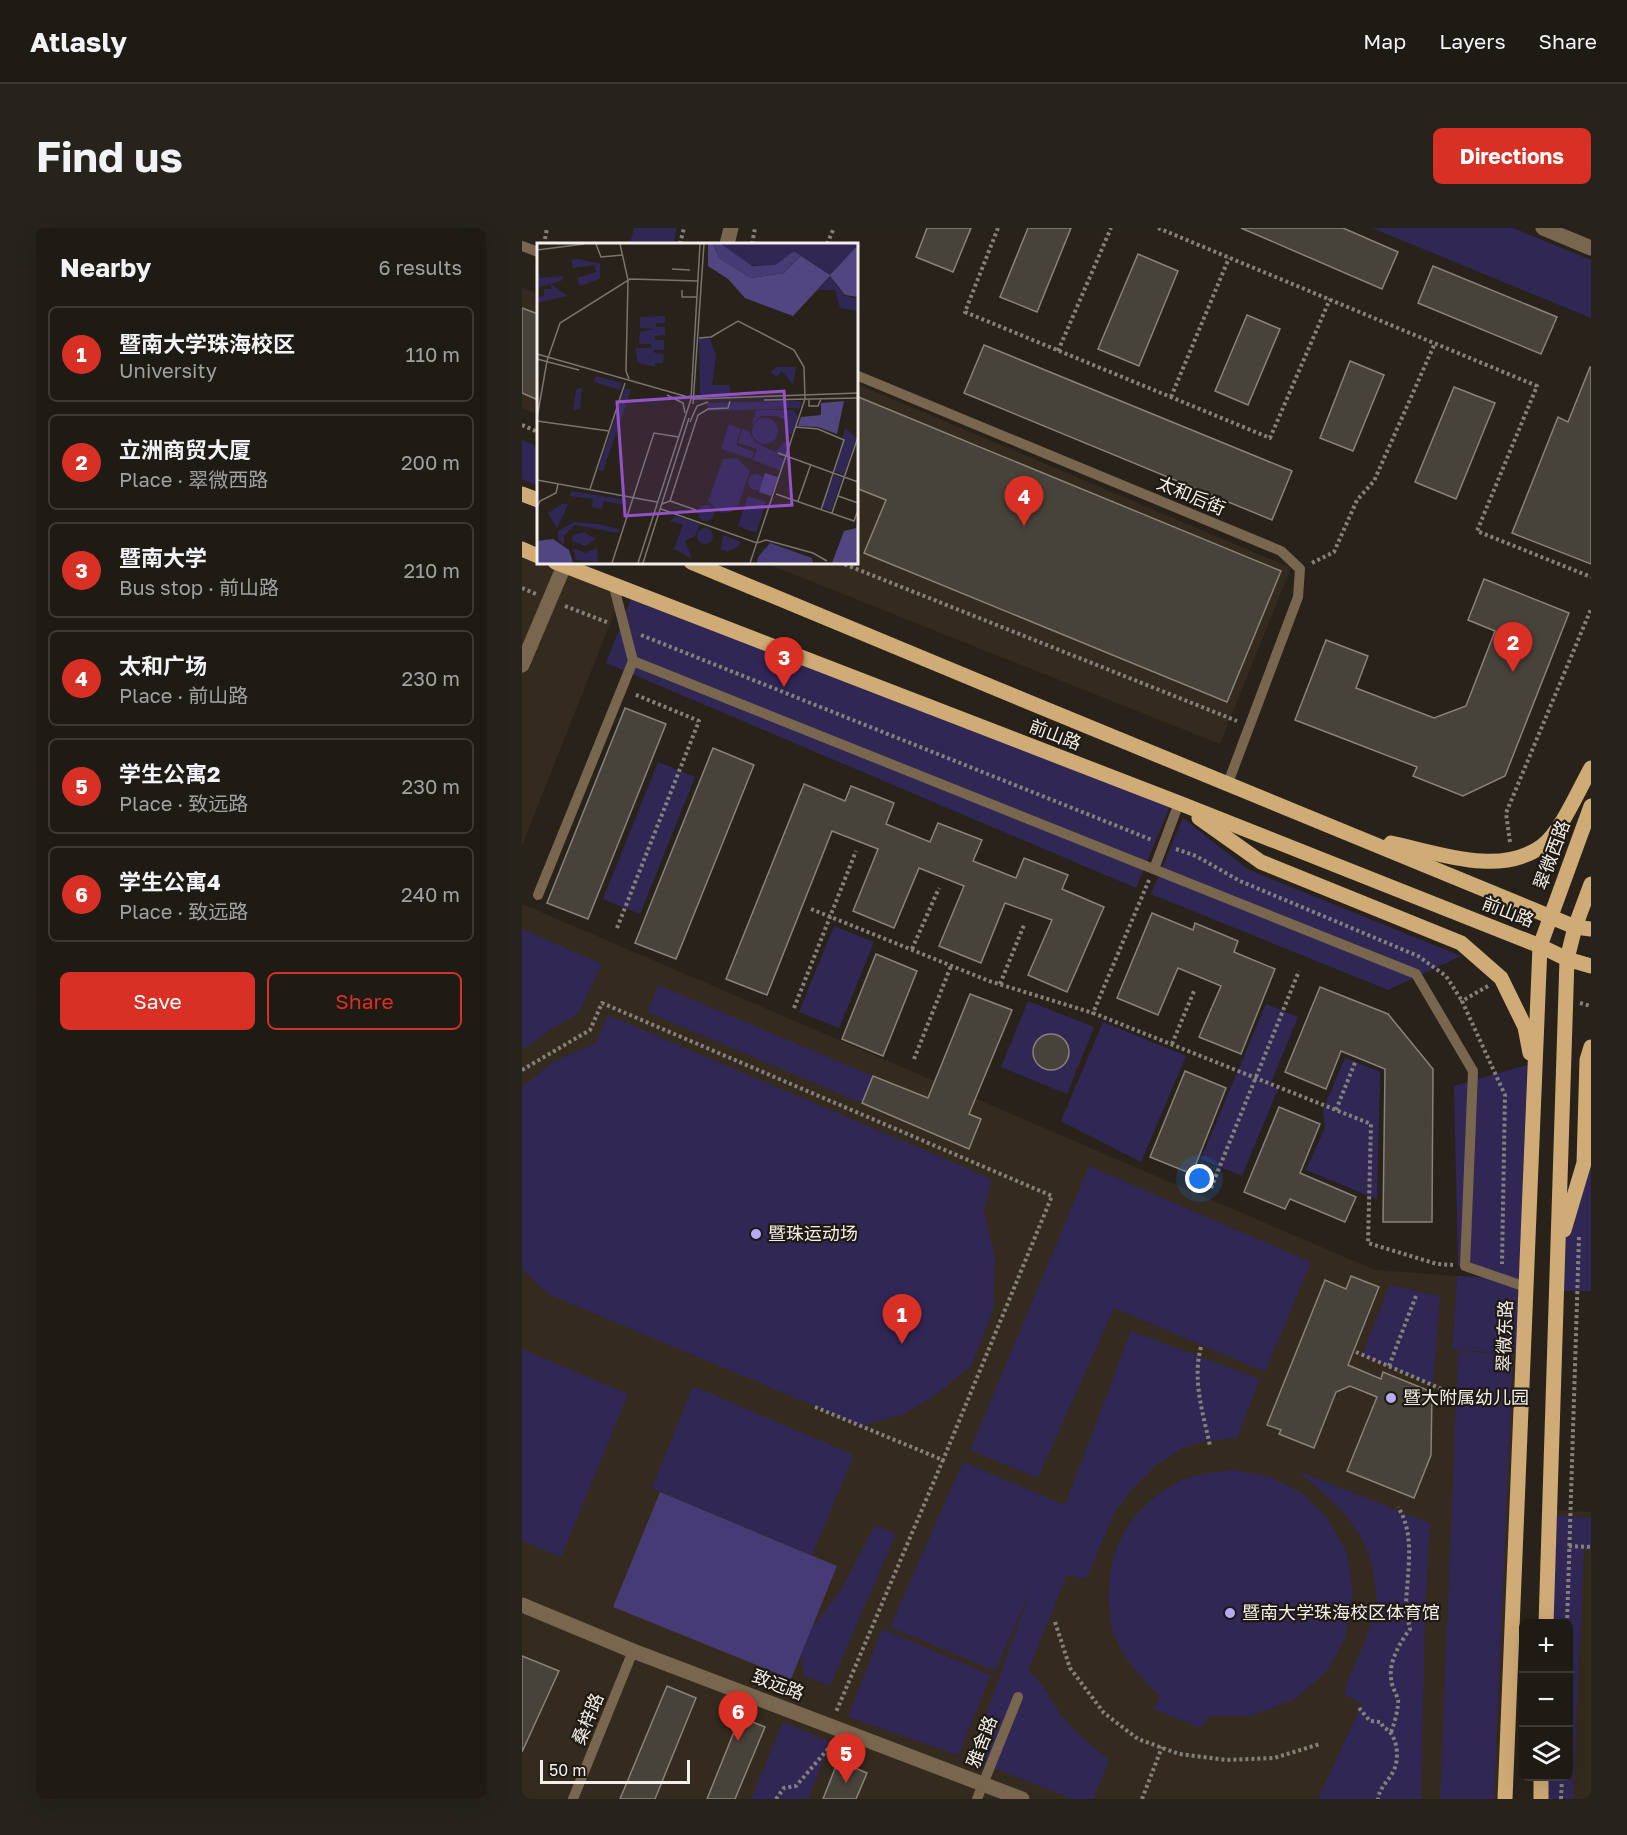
<!DOCTYPE html>
<meta charset="utf-8">
<style>
:root{--surface:#1e1a14;--page:#26231d;--text:#f1f3f6;--muted:#a1a1a0;--line:#3c3834;--accent:#d93025}
body{margin:0;font-family:"Golos Text","Noto Sans SC",sans-serif;background:var(--page);color:var(--text)}
.controls{position:absolute;right:18px;bottom:18px;display:grid;overflow:hidden;border-radius:9px;box-shadow:0 6px 24px #0002}
.controls button{width:54px;height:54px;display:grid;place-items:center;padding:0;border:0;border-bottom:2px solid var(--line);background:var(--surface);color:var(--text);font:30px sans-serif}
.scale{position:absolute;left:18px;bottom:15px;width:150px;box-sizing:border-box;padding-left:6px;border:3px solid #f2eee9;border-top:0;font-size:16px;line-height:21px;white-space:nowrap;color:#f2eee9;-webkit-text-stroke:4px #1e1912;paint-order:stroke}
.you{position:absolute;left:678px;top:951px;width:21px;height:21px;margin:-15px;border:4px solid #fff;border-radius:50%;background:#1a73e8;box-shadow:0 0 0 9px #1a73e833}
.badge{display:grid;place-items:center;width:39px;height:39px;border-radius:50%;background:var(--accent);color:#fff;font-size:20px;font-weight:700}
.pin{position:absolute;translate:-50% -50px;filter:drop-shadow(0 2px 3px #0008)}
.pin::after{content:'';position:absolute;top:32px;width:21px;height:18px;background:inherit;clip-path:polygon(0 0,100% 0,50% 100%)}
.list{margin:0;padding:0;list-style:none}
h2{display:flex;justify-content:space-between;align-items:center;height:78px;margin:0;padding:0 24px;font-size:26px}
h2 small{font-size:20px;font-weight:400;color:var(--muted)}
.list li{display:grid;grid-template-columns:39px 1fr auto;gap:18px;align-items:center;box-sizing:border-box;height:96px;margin:0 12px 12px;padding:0 12px;border:2px solid var(--line);border-radius:9px}
.list b{display:block;font-size:22px;white-space:nowrap}
.list p{margin:0;font-size:20px;white-space:nowrap;color:var(--muted)}
.list em{font-size:20px;font-style:normal;color:var(--muted)}
.actions{display:flex;gap:12px;padding:18px 24px}
.actions a{flex:1;padding:14px 0;border:2px solid var(--accent);border-radius:9px;text-align:center;font-size:21px;color:var(--accent)}
.actions .main{background:var(--accent);color:#fff}
.icon{flex:none;width:33px;height:33px;fill:none;stroke:currentColor;stroke-width:2;stroke-linecap:round;stroke-linejoin:round}
.map{position:relative;flex:none;width:1069px;height:1571px;overflow:hidden;border-radius:9px}
header{display:flex;align-items:center;gap:36px;box-sizing:border-box;height:84px;padding:0 30px;background:var(--surface);border-bottom:2px solid var(--line)}
header strong{font-size:28px}
nav{display:flex;gap:33px;margin-inline-start:auto;font-size:21px}
.intro{display:flex;align-items:center;justify-content:space-between;box-sizing:border-box;height:144px;padding:0 36px}
h1{margin:0;font-size:42px}
.button{padding:15px 27px;border-radius:9px;background:var(--accent);color:#fff;font-size:21px;font-weight:700}
main{display:flex;gap:36px;padding:0 36px}
aside{flex:1;background:var(--surface);border-radius:9px;box-shadow:0 6px 24px #0002}
.map>svg:first-child{display:block}
.built{fill:#342b1e}
.green{fill:#312755}
.water{fill:#473b75}
.building{fill:#48433a;stroke:#898279;stroke-width:1.5}
.lines{fill:none;stroke-linecap:round;stroke-linejoin:round}
.path{stroke:#85807a;stroke-width:4;stroke-dasharray:3 3;stroke-linecap:butt}
.service{stroke:#78674e;stroke-width:10}
.minor{stroke:#78674e;stroke-width:15}
.tertiary{stroke:#78674e;stroke-width:15}
.primary{stroke:#cfab75;stroke-width:15}
.poi-dot{fill:#b7abf8;stroke:#1e1912;stroke-width:2}
.labels{text-anchor:middle;stroke-width:4.5;stroke-linejoin:round;paint-order:stroke}
.street-label{font-size:18px;fill:#f2eee9;stroke:#1e1912}
.poi-label{font-size:18px;fill:#f2eee9;stroke:#1e1912;text-anchor:start}
.inset-road{fill:none;stroke:#79746d;stroke-width:1.5}
.view{fill:#9353c7;fill-opacity:0.15;stroke:#9353c7;stroke-width:3}
.inset-edge{fill:none;stroke:#f2eee9;stroke-width:3}
</style>
<header>
<strong>Atlasly</strong>
<nav><a>Map</a><a>Layers</a><a>Share</a></nav>
</header>
<div class="intro"><h1>Find us</h1><a class="button">Directions</a></div>
<main>
<aside>
<h2>Nearby<small>6 results</small></h2>
<ul class="list">
<li><span class="badge">1</span><div><b>暨南大学珠海校区</b><p>University</p></div><em>110 m</em></li>
<li><span class="badge">2</span><div><b>立洲商贸大厦</b><p>Place · 翠微西路</p></div><em>200 m</em></li>
<li><span class="badge">3</span><div><b>暨南大学</b><p>Bus stop · 前山路</p></div><em>210 m</em></li>
<li><span class="badge">4</span><div><b>太和广场</b><p>Place · 前山路</p></div><em>230 m</em></li>
<li><span class="badge">5</span><div><b>学生公寓2</b><p>Place · 致远路</p></div><em>230 m</em></li>
<li><span class="badge">6</span><div><b>学生公寓4</b><p>Place · 致远路</p></div><em>240 m</em></li>
</ul>
<div class="actions"><a class="main">Save</a><a>Share</a></div>
</aside>
<div class="map">
<svg width="1069" height="1571" viewBox="0 0 1069 1571">
<rect width="100%" height="100%" fill="#28221b"/>
<!-- built -->
<g class="built">
<polygon points="0,59 16,66 16,187 0,180"/>
<polygon points="335,156 769,340 698,516 243,335 334,334"/>
<polygon points="0,321 16,334 32,335 101,363 0,617"/>
<polygon points="0,676 853,1042 935,1048 930,1122 1001,1126 983,1571 0,1571"/>
<polygon points="1028,1282 1069,1284 1069,1571 1019,1571 1046,1548 1046,1396"/>
</g>
<!-- green -->
<g class="green">
<polygon points="112,0 155,0 151,16 108,16"/>
<polygon points="850,0 991,0 1069,32 1069,90"/>
<polygon points="0,212 16,219 16,258 0,251"/>
<polygon points="109,371 648,578 614,660 84,435"/>
<polygon points="136,534 173,549 118,686 81,671"/>
<polygon points="661,590 727,642 939,728 866,762 629,666"/>
<polygon points="312,698 352,714 317,800 277,784"/>
<polygon points="0,701 80,736 56,786 28,802 0,822"/>
<polygon points="136,757 351,848 340,875 125,784"/>
<polygon points="506,773 572,799 545,866 479,839"/>
<polygon points="744,776 776,789 748,857 756,861 720,948 679,931"/>
<polygon points="86,787 470,951 462,983 473,1029 471,1082 449,1138 411,1169 382,1186 340,1198 26,1066 0,1041 0,859 31,834 74,815"/>
<polygon points="581,794 664,828 619,934 539,893"/>
<polygon points="1069,820 1069,1063 1035,1063 1036,1023 1063,935"/>
<polygon points="823,830 858,844 855,971 784,942 803,900 801,882"/>
<polygon points="1005,837 998,1052 1001,1126 930,1122 935,1048 996,1051 936,1038 932,858"/>
<polygon points="567,938 789,1034 743,1144 592,1080 516,1250 448,1222"/>
<polygon points="868,1057 918,1068 911,1157 840,1127"/>
<path d="M 609,1103 L 738,1151 L 715,1210 L 684,1213 L 663,1219 L 634,1237 L 610,1262 L 593,1284 L 564,1351 L 545,1347 L 506,1443 C 523,1454 530,1478 545,1494 C 557,1508 573,1520 587,1532 L 571,1571 L 551,1571 L 448,1531 L 508,1363 L 473,1443 L 368,1399 L 441,1234 L 543,1277 Z"/>
<polygon points="0,1121 106,1166 39,1329 0,1313"/>
<polygon points="936,1124 991,1126 972,1571 918,1571"/>
<polygon points="171,1158 332,1227 290,1327 130,1260"/>
<path d="M 710,1242 L 748,1249 L 780,1265 L 806,1291 L 825,1325 L 831,1366 L 823,1411 L 805,1443 L 773,1471 L 729,1488 L 687,1488 L 679,1500 L 632,1481 L 638,1468 C 617,1447 602,1433 592,1405 C 589,1399 589,1390 588,1383 C 580,1325 610,1273 665,1250 C 678,1245 696,1244 710,1242 Z"/>
<path d="M 776,1243 L 908,1295 L 903,1385 L 899,1571 L 796,1571 L 840,1476 L 822,1466 C 831,1435 849,1407 854,1375 C 855,1369 854,1362 853,1357 C 849,1303 814,1276 776,1243 Z"/>
<polygon points="1033,1287 1069,1290 1069,1321 1062,1321 1051,1571 1022,1571 1023,1549 1046,1548 1046,1396 1029,1395"/>
<polygon points="353,1297 374,1306 308,1458 282,1448 279,1424 286,1405 319,1362"/>
<polygon points="360,1401 469,1447 436,1527 326,1489"/>
<polygon points="261,1494 309,1514 286,1571 229,1571"/>
</g>
<!-- water -->
<polygon class="water" points="138,1264 315,1338 269,1451 91,1379"/>
<!-- building -->
<g class="building">
<polygon points="405,0 449,0 431,44 394,29"/>
<polygon points="506,0 549,0 515,84 478,69"/>
<polygon points="719,0 821,0 876,24 860,61"/>
<polygon points="616,26 656,43 617,138 576,121"/>
<polygon points="911,38 1035,89 1019,126 896,75"/>
<polygon points="0,80 16,86 16,172 0,165"/>
<polygon points="725,87 758,101 726,177 693,163"/>
<polygon points="462,117 770,243 750,292 442,165"/>
<polygon points="828,133 862,147 831,223 798,210"/>
<polygon points="1068,139 1069,139 1069,336 990,305 1036,189 1046,194"/>
<polygon points="932,159 973,175 934,271 893,254"/>
<polygon points="334,168 759,343 705,474 342,325 364,272 334,260"/>
<polygon points="962,351 1047,385 983,548 941,568 891,548 895,539 773,492 804,412 846,428 834,460 912,490 944,478 973,403 946,392"/>
<polygon points="103,480 144,496 66,691 25,675"/>
<polygon points="191,520 232,537 154,731 113,715"/>
<polygon points="282,556 323,573 329,558 372,575 364,596 408,614 416,595 460,612 451,633 494,650 502,630 546,647 540,661 582,679 545,764 506,747 530,692 483,675 459,735 417,718 442,658 397,640 372,700 331,683 356,621 310,603 245,767 204,751"/>
<polygon points="630,685 671,702 673,695 716,713 712,724 753,741 719,826 677,809 699,758 656,740 636,787 595,770"/>
<polygon points="354,726 395,743 361,828 320,811"/>
<polygon points="798,759 866,786 911,841 910,994 861,994 863,841 819,823 804,861 763,844"/>
<polygon points="448,766 490,782 447,886 459,891 447,921 340,875 351,848 406,870"/>
<circle cx="529" cy="824" r="18"/>
<polygon points="663,843 704,860 670,946 628,929"/>
<polygon points="757,879 798,896 778,945 834,969 823,994 768,971 763,981 722,964"/>
<polygon points="829,1048 857,1059 826,1137 859,1151 861,1144 910,1164 909,1227 892,1270 825,1243 855,1169 828,1158 814,1164 792,1220 757,1206 759,1202 745,1197 803,1052 824,1061"/>
<polygon points="0,1428 37,1443 0,1524"/>
<polygon points="145,1458 174,1470 133,1571 98,1571"/>
<polygon points="218,1489 243,1499 213,1571 185,1571"/>
<polygon points="316,1533 345,1545 334,1571 301,1571"/>
</g>
<g class="lines">
<!-- path -->
<g class="path">
<polyline points="476,0 443,84 748,210 808,71"/>
<polyline points="636,0 1015,158 955,303 1069,349"/>
<polyline points="23,11 25,0"/>
<polyline points="158,16 162,0"/>
<polyline points="230,16 233,0"/>
<polyline points="305,16 312,0"/>
<polyline points="536,123 589,0"/>
<polyline points="649,169 707,30"/>
<polyline points="0,197 16,204"/>
<polyline points="334,274 337,275 334,281"/>
<polyline points="317,334 715,493"/>
<polyline points="790,335 812,324 835,272 852,253 913,115"/>
<polyline points="0,360 14,366"/>
<polyline points="43,378 87,395"/>
<polyline points="119,407 630,612"/>
<polyline points="988,614 984,585 1069,381"/>
<polyline points="654,621 674,628 718,653 896,728 924,748 940,773"/>
<polyline points="627,652 571,785 849,896 846,1015 915,1036 931,1037"/>
<polyline points="289,681 467,753 571,785"/>
<polyline points="95,700 177,493 112,466"/>
<polyline points="390,721 417,660"/>
<polyline points="478,756 502,697"/>
<polyline points="966,758 940,773 983,867 980,1036"/>
<polyline points="1058,775 1069,778"/>
<polyline points="272,780 334,623"/>
<polyline points="650,816 672,763"/>
<polyline points="392,831 429,738"/>
<polyline points="0,842 68,802 80,775 530,968 421,1232"/>
<polyline points="814,882 834,832"/>
<polyline points="689,960 777,743"/>
<path d="M 679,1119 C 670,1152 681,1185 688,1218"/>
<polyline points="834,1124 938,1169"/>
<polyline points="867,1138 894,1068"/>
<polyline points="293,1179 421,1232 314,1484"/>
<polyline points="1047,1318 1069,1319"/>
<polyline points="533,1394 548,1440 582,1485 616,1511 657,1526 705,1532 752,1530 798,1516"/>
<polyline points="1045,1396 1057,1009"/>
<path d="M 837,1480 L 848,1493 L 859,1494 L 861,1499 C 875,1505 878,1528 872,1542 C 867,1553 858,1558 856,1571"/>
<path d="M 869,1504 C 872,1498 877,1478 876,1472 C 874,1464 869,1458 869,1449 C 867,1433 879,1413 888,1401 C 887,1394 884,1389 884,1382 C 884,1348 895,1309 876,1279"/>
<polyline points="254,1571 262,1560 274,1558 311,1515"/>
<polyline points="620,1571 640,1519"/>
<polyline points="1039,1571 1040,1548"/>
</g>
<!-- service -->
<g class="service">
<polyline points="0,18 16,24"/>
<polyline points="334,147 759,323 778,341 776,369 706,555"/>
<polyline points="92,359 111,433 894,746 951,843 943,1038 1004,1059"/>
<polyline points="632,641 657,575"/>
<polyline points="16,667 111,433"/>
<polyline points="51,1571 111,1423"/>
<polyline points="455,1571 496,1469"/>
</g>
<!-- minor -->
<g class="minor">
<polyline points="1021,0 1069,20"/>
<polyline points="0,437 42,338"/>
<polyline points="0,1377 111,1423 500,1571"/>
</g>
<!-- tertiary -->
<polyline class="tertiary" points="205,16 209,0"/>
<!-- primary -->
<g class="primary">
<polyline points="0,266 16,272"/>
<polyline points="0,321 16,328"/>
<polyline points="33,334 657,575 1018,718 1045,731 1069,738"/>
<path d="M 169,334 C 455,454 742,570 1029,689 L 1053,699 L 1069,701"/>
<polyline points="677,590 739,634 939,715 979,750 1003,799 1008,825"/>
<path d="M 869,615 C 916,625 978,649 1020,618 C 1039,604 1057,561 1069,540"/>
<polyline points="1042,1002 1062,935 1065,832 1069,819"/>
<polyline points="1024,1396 1045,731 1053,699 1069,656"/>
<polyline points="983,1571 1018,718 1069,578"/>
<polyline points="1019,1571 1019,1548"/>
</g>
</g>
<!-- markers -->
<g class="poi-dot">
<circle cx="234" cy="1006" r="6"/>
<circle cx="869" cy="1170" r="6"/>
<circle cx="708" cy="1385" r="6"/>
</g>
<g class="labels">
<!-- street labels -->
<g class="street-label">
<text transform="translate(669 268) rotate(23)" y="6">太和后街</text>
<text transform="translate(533 507) rotate(21)" y="6">前山路</text>
<text transform="translate(1030 627) rotate(-70)" y="6">翠微西路</text>
<text transform="translate(986 684) rotate(21)" y="6">前山路</text>
<text transform="translate(983 1108) rotate(-88)" y="6">翠微东路</text>
<text transform="translate(256 1457) rotate(21)" y="6">致远路</text>
<text transform="translate(66 1491) rotate(-68)" y="6">桑梓路</text>
<text transform="translate(460 1514) rotate(-69)" y="6">雅舍路</text>
</g>
<!-- poi labels -->
<g class="poi-label">
<text x="246" y="1012">暨珠运动场</text>
<text x="881" y="1176">暨大附属幼儿园</text>
<text x="720" y="1391">暨南大学珠海校区体育馆</text>
</g>
</g>
<!-- overview -->
<g transform="translate(15 15)">
<rect width="321" height="321" fill="#28221b"/>
<path d="M 184,1 L 321,1 L 321,2 L 293,32 L 257,8 L 238,22 L 211,22 ZM 42,16 L 63,21 L 63,36 L 43,43 L 40,35 L 59,29 L 57,22 L 36,25 L 34,17 ZM 2,28 L 3,35 L 27,33 L 24,38 L 0,45 ZM 293,34 L 308,53 L 321,56 L 321,68 L 303,65 L 298,47 L 281,47 ZM 13,40 L 30,53 L 0,60 L 0,54 L 7,53 L 7,46 L 15,46 ZM 128,73 L 128,80 L 119,80 L 119,84 L 128,84 L 128,92 L 118,93 L 118,97 L 127,97 L 127,107 L 117,107 L 118,110 L 127,111 L 126,120 L 118,120 L 118,124 L 101,120 L 98,105 L 114,105 L 114,101 L 102,101 L 103,89 L 118,86 L 103,85 L 103,74 ZM 162,95 L 173,96 L 179,113 L 175,142 L 193,142 L 193,155 L 163,151 ZM 239,124 L 259,124 L 256,142 L 245,128 L 240,134 L 234,130 ZM 59,133 L 85,140 L 83,147 L 57,139 ZM 45,144 L 43,165 L 36,168 L 39,147 ZM 88,145 L 94,147 L 66,228 L 61,227 ZM 264,158 L 263,165 L 172,168 L 170,160 ZM 219,167 L 257,167 L 261,173 L 256,191 L 251,190 L 249,177 L 239,173 L 224,173 L 215,181 ZM215 188a13 13 0 1 1 26 0a13 13 0 1 1-26 0ZM 192,181 L 204,186 L 199,202 L 217,209 L 215,216 L 184,206 ZM 308,184 L 319,195 L 307,232 L 298,228 ZM 205,186 L 212,188 L 218,199 L 238,209 L 247,199 L 252,201 L 248,214 L 238,212 L 247,216 L 244,228 L 216,217 L 220,206 L 201,200 ZM 200,215 L 213,228 L 201,263 L 194,269 L 184,270 L 171,258 L 186,216 ZM211 239a8 8 0 1 1 16 0a8 8 0 1 1-16 0ZM 297,232 L 305,235 L 294,268 L 285,264 ZM 34,248 L 90,257 L 89,262 L 67,258 L 65,266 L 55,264 L 56,256 L 33,253 ZM 211,253 L 229,259 L 219,290 L 201,283 ZM 25,261 L 31,261 L 20,285 L 11,270 ZM161 270a8 8 0 1 1 16 0a8 8 0 1 1-16 0ZM 138,273 L 163,281 L 158,293 L 148,298 L 155,316 L 137,306 L 146,282 L 133,278 ZM 37,279 L 61,281 L 82,286 L 81,290 L 38,282 L 27,293 L 27,302 L 21,297 L 21,288 ZM160 293a8 8 0 1 1 16 0a8 8 0 1 1-16 0ZM 47,289 L 59,296 L 48,303 L 35,298 L 36,292 ZM 186,292 L 204,299 L 202,303 L 190,309 L 184,306 ZM 36,305 L 49,310 L 60,305 L 61,319 L 39,317 Z" fill="#312755"/>
<path d="M 171,1 L 176,1 L 182,15 L 214,35 L 247,30 L 264,13 L 293,32 L 321,2 L 321,54 L 308,52 L 293,33 L 256,73 L 208,55 L 191,36 L 171,23 ZM 307,158 L 300,191 L 281,184 L 261,183 L 264,174 L 284,172 L 284,160 ZM 321,278 L 321,320 L 295,320 L 307,288 L 319,285 ZM 16,296 L 32,307 L 36,320 L 0,320 L 0,298 Z" fill="#524681"/>
<path d="M 176,1 L 184,1 L 215,23 L 238,22 L 257,8 L 264,13 L 247,30 L 214,35 L 182,15 ZM 228,230 L 241,234 L 234,253 L 222,249 ZM 233,300 L 275,315 L 276,320 L 220,320 L 221,314 Z" fill="#473b75"/>
<path class="inset-road" d="M 59,1 L 64,14 L 86,12M 83,1 L 91,37 L 89,128 L 92,136M 0,7 L 47,1M 135,26 L 153,27M 145,47 L 145,54 L 160,54M 162,95 L 174,94 L 201,78 L 257,107 L 267,124 L 268,156 L 213,320M 0,111 L 158,156 L 321,150M 0,116 L 42,127M 130,152 L 146,160 L 148,170M 272,156 L 272,163 L 281,163 L 284,156M 227,157 L 321,155M 156,161 L 167,1M 0,175 L 10,118 L 23,80 L 93,36 L 161,38M 0,178 L 72,188M 153,179 L 160,163 L 171,159M 259,184 L 281,186 L 307,197 L 284,267M 241,210 L 321,239M 0,237 L 120,259M 53,246 L 88,140M 239,251 L 317,278 L 321,267M 301,253 L 321,260M 133,258 L 159,267M 261,258 L 274,221M 125,261 L 133,258 L 161,172 L 171,166 L 191,165 L 193,158M 0,264 L 3,258 L 19,250 L 21,241M 124,266 L 220,300 L 229,297 L 276,310 L 290,318M 295,270 L 321,194M 75,320 L 117,190 L 142,194M 101,320 L 154,156 L 163,1M 106,320 L 152,175"/>
<path class="view" d="M 247,148 L 255,262 L 88,273 L 80,159 Z"/>
<rect width="321" height="321" class="inset-edge"/>
</g>
</svg>
<div class="controls">
<button>+</button>
<button>−</button>
<button><svg class="icon" aria-label="layers" viewBox="0 0 24 24"><path d="M12 4l9 5-9 5-9-5zM3 14l9 5 9-5"/></svg></button>
</div>
<div class="scale">50 m</div>
<div class="you"></div>
<div class="pin badge" style="left:380px;top:1116px">1</div>
<div class="pin badge" style="left:991px;top:444px">2</div>
<div class="pin badge" style="left:262px;top:459px">3</div>
<div class="pin badge" style="left:502px;top:298px">4</div>
<div class="pin badge" style="left:324px;top:1555px">5</div>
<div class="pin badge" style="left:216px;top:1513px">6</div>
</div>
</main>
